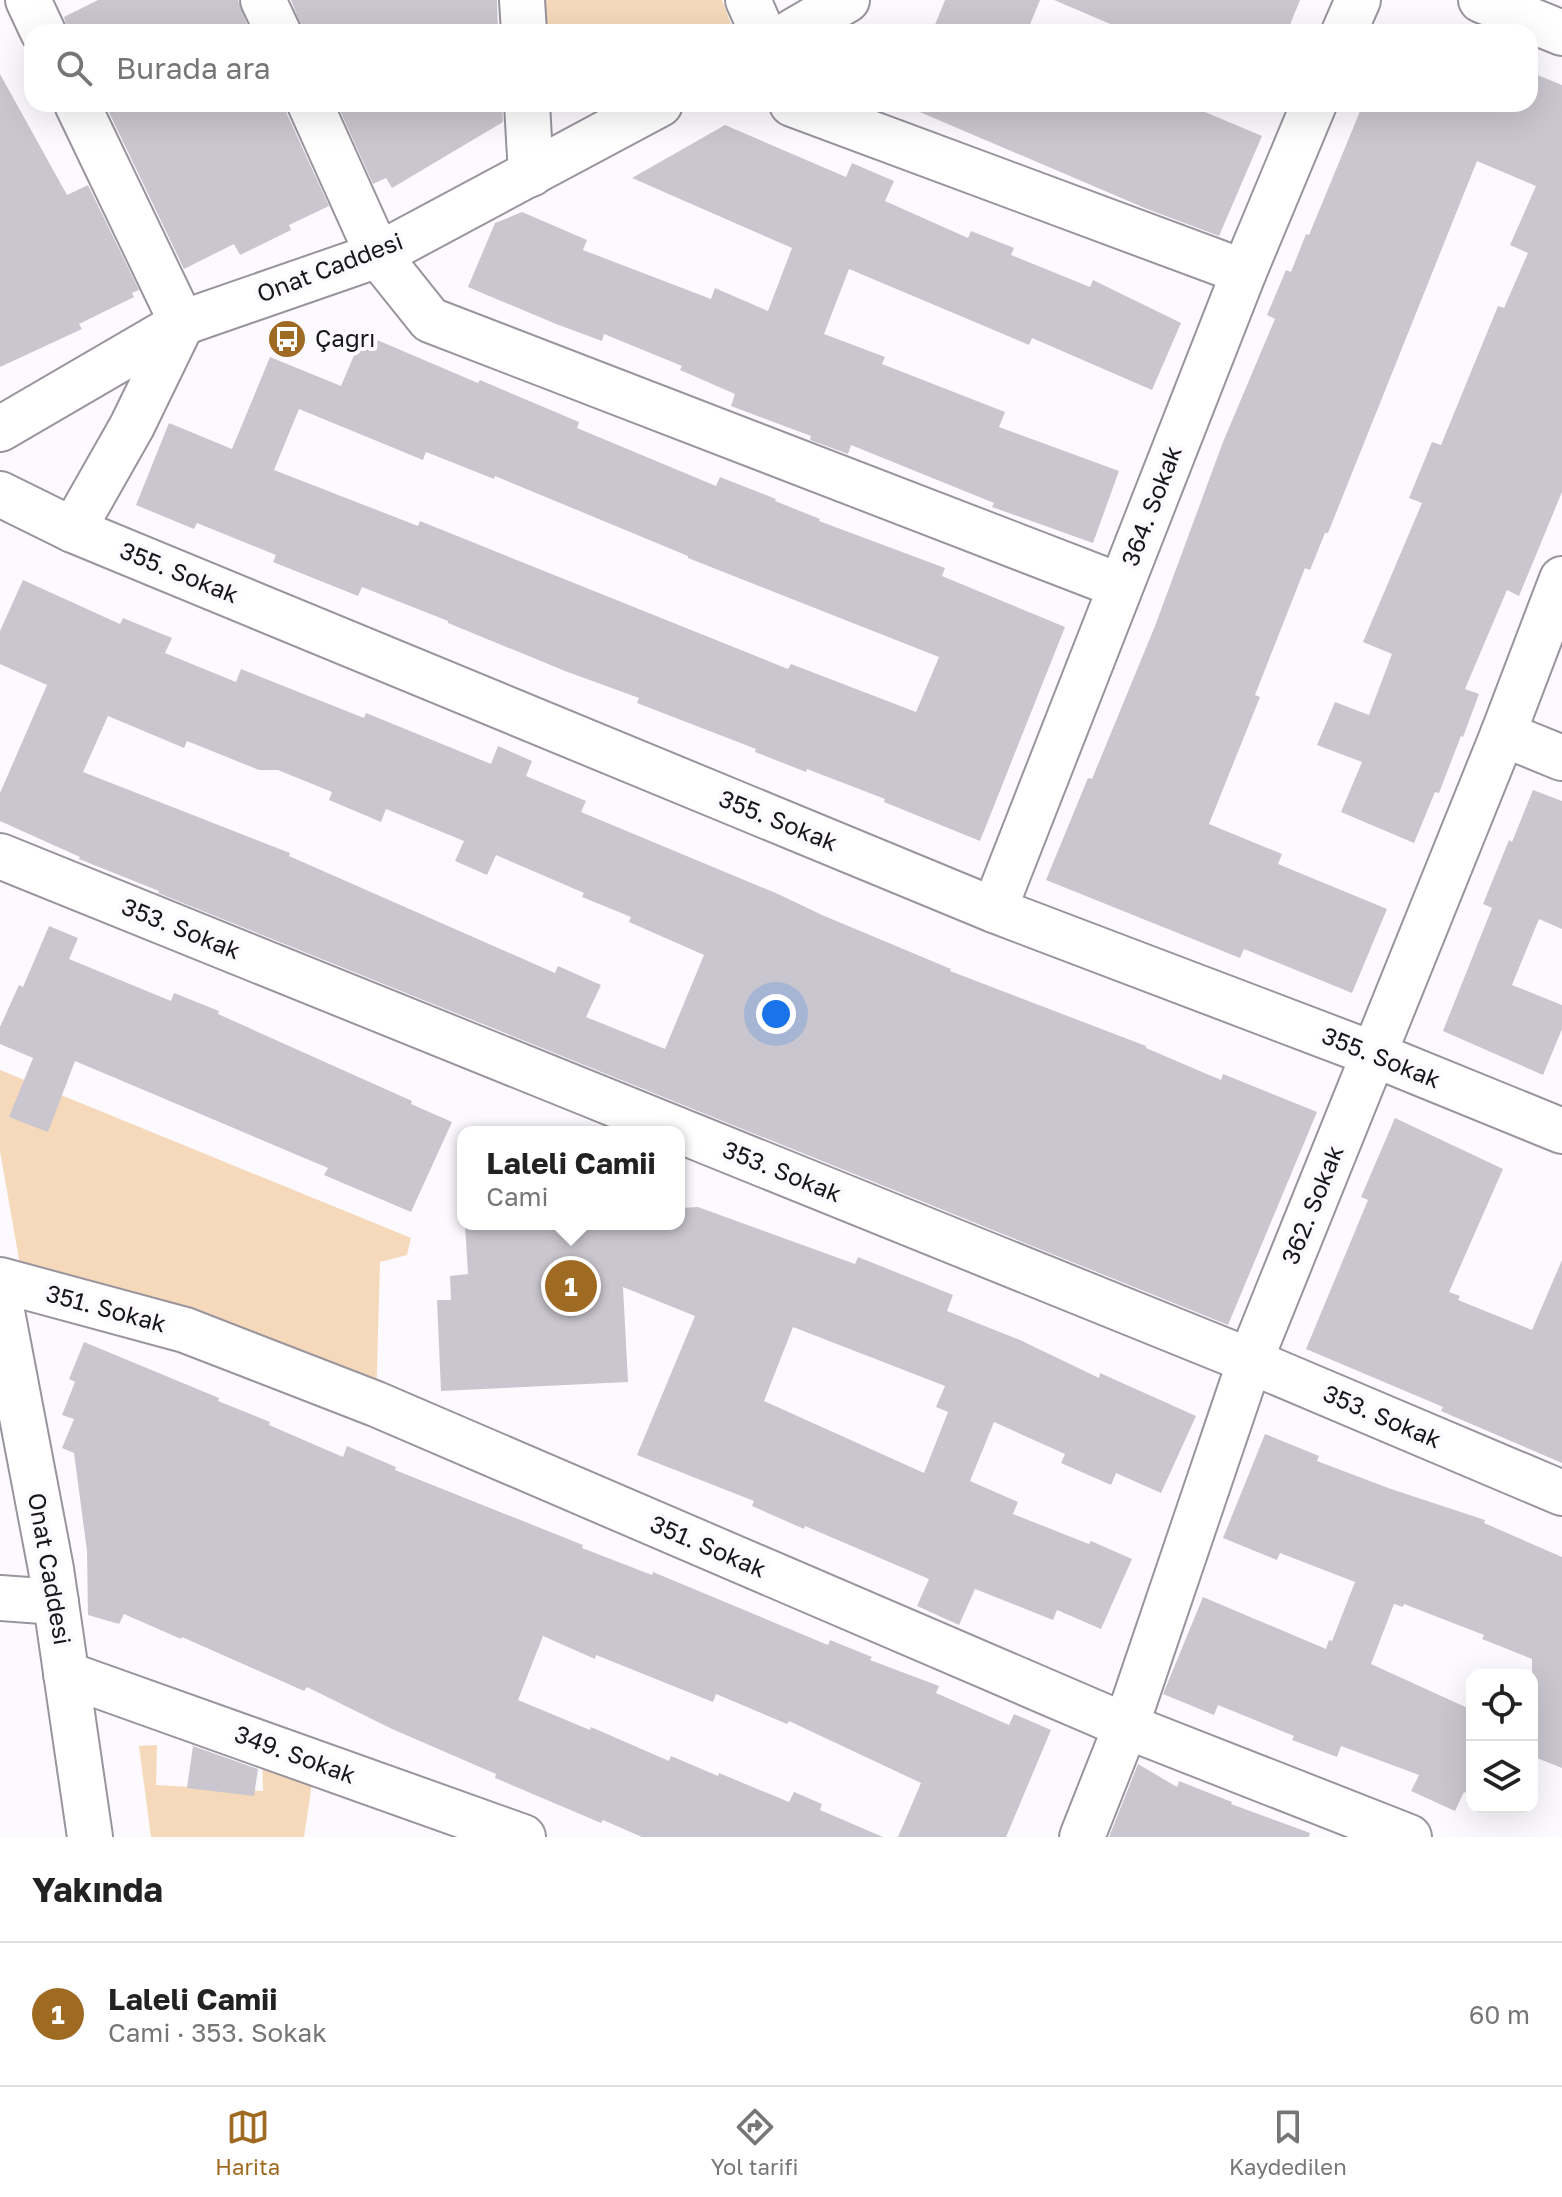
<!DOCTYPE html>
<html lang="tr">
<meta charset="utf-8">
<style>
:root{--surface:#fff;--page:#f6f6f6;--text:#222;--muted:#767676;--line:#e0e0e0;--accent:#9f6a22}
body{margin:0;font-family:"Golos Text",sans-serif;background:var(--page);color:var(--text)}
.controls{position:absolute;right:24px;bottom:24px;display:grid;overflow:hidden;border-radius:16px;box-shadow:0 8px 32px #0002}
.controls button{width:72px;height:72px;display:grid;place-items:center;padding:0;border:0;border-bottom:2px solid var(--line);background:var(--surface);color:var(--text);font:40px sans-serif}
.you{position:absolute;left:776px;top:1014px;width:28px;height:28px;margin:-20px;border:6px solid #fff;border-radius:50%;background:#1a73e8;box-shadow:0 0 0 12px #1a73e833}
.badge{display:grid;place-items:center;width:52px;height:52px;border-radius:50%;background:var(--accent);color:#fff;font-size:26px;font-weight:700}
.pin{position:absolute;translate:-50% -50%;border:4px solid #fff;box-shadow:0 2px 8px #0006}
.popup{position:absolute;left:457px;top:1126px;width:228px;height:104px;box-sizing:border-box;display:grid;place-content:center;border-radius:16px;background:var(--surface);filter:drop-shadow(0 2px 6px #0005);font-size:26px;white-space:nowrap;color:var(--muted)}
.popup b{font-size:30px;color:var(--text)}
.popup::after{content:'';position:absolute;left:50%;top:100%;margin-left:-16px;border:16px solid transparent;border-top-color:var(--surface)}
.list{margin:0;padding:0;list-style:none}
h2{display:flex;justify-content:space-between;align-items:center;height:104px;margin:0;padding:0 32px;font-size:34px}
h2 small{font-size:26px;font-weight:400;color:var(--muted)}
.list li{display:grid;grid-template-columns:52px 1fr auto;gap:24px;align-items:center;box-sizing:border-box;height:144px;padding:0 32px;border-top:2px solid var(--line)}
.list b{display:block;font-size:30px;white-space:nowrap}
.list p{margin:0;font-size:26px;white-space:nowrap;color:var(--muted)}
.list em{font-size:26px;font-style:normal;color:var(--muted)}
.icon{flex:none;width:44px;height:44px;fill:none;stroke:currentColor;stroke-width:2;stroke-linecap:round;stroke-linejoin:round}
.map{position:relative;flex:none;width:1562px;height:1837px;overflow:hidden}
.search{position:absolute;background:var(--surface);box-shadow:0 8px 32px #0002;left:24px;right:24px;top:24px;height:88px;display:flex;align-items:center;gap:20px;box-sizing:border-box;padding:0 28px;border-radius:24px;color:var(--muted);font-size:30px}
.sheet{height:248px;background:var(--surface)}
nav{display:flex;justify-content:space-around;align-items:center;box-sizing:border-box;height:112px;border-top:2px solid var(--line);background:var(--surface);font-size:22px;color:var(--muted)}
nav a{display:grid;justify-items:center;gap:4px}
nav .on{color:var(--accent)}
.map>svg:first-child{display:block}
.green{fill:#f5d9ba}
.building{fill:#cac6cf;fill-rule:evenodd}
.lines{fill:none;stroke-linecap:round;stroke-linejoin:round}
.minor-casing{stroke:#99949d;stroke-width:48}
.major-casing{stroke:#99949d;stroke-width:48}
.minor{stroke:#fff;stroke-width:44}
.major{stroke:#fff;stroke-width:44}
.labels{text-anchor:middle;stroke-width:8;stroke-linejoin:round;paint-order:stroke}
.street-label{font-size:24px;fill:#18171a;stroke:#fcfafe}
.poi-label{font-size:24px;fill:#18171a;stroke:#fcfafe;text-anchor:start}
</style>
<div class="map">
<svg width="1562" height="1837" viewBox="0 0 1562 1837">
<rect width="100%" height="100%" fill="#fcfafe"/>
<!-- green -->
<g class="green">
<polygon points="536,0 722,0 734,32 539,32"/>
<polygon points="0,1070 411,1238 407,1255 380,1262 376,1404 20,1265 0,1151"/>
<polygon points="262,1742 315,1763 304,1837 151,1837 139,1746 157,1745 156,1785 263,1791"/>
</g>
<!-- building -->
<g class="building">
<polygon points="98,0 238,0 250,32 68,32 64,17"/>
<polygon points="291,0 497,0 498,32 303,32"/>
<polygon points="945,0 1040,0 1027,32 932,32"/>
<polygon points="1054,0 1300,0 1287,32 1129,32"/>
<polygon points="1530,72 1562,85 1562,492 1519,596 1507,590 1465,689 1479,694 1463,737 1461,736 1439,793 1435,792 1414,843 1341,812 1362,762 1317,745 1335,702 1369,715 1392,654 1363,642 1422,503 1409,498 1432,442 1441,445 1498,306 1504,308 1528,253 1510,245 1536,186 1477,161 1328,533 1325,533 1310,570 1305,568 1255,695 1260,697 1209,824 1282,854 1278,864 1387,909 1352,993 1244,949 1240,958 1046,880 1088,778 1092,779 1155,626 1223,442 1275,319 1267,315 1286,270 1291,272 1306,234 1309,235 1363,104 1530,104"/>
<polygon points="0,74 67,195 88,185 139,290 132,293 134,297 79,324 82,329 0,367"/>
<polygon points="105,104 285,104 287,114 329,206 289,225 291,230 240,255 234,244 184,269"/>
<polygon points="337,104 502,104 503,122 392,188 386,178 373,184"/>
<polygon points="901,104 1186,104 1262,136 1219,236 1147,209"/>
<polygon points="725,125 846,177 852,163 894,181 885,201 968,238 971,231 1014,248 1011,255 1090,287 1093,280 1181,323 1152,390 1032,338 1029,345 849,269 824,334 885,357 882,364 1005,412 999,427 1119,471 1093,543 992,507 994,503 851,445 848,454 810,440 811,436 731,406 735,394 680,370 682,366 604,334 602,341 556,324 468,287 495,223 522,212 587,240 583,250 711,299 715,288 768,311 792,248 632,178"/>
<path d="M 363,334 L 478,383 L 480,380 L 579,422 L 577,428 L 716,486 L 720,477 L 776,499 L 775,501 L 820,519 L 819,521 L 945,568 L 942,576 L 1065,627 L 980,841 L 884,802 L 885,799 L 807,769 L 806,772 L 755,752 L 756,749 L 637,703 L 639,698 L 565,671 L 448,623 L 448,621 L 362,587 L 358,596 L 273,562 L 276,555 L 197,523 L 194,529 L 136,505 L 169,423 L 232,449 L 270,357 L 341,386 ZM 299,409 L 423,460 L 426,452 L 494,479 L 495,476 L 688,556 L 688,558 L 939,657 L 916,712 L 791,664 L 788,669 L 420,521 L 418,526 L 274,470 Z"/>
<path d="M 23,580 L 120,624 L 123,618 L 172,638 L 165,653 L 236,682 L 241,669 L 364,718 L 366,713 L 491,764 L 498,746 L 532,761 L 526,776 L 586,801 L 581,812 L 778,894 L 822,915 L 951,969 L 950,971 L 1146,1046 L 1146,1048 L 1221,1080 L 1223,1074 L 1317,1112 L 1228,1325 L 158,893 L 159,891 L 79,859 L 80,857 L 0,821 L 0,793 L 47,685 L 0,664 L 0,631 ZM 108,716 L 184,748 L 187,741 L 259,770 L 278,770 L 332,792 L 329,800 L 381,822 L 386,809 L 464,841 L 455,861 L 487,875 L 496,855 L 584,893 L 582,897 L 631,917 L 629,922 L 704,955 L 665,1049 L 586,1017 L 601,985 L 558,966 L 555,973 L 289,856 L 290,853 L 83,772 Z"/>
<polygon points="1533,790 1562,801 1562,929 1539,919 1512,985 1562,1005 1562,1029 1543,1075 1443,1031 1492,908 1483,904 1509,840 1512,842"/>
<polygon points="49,926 78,938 69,959 171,1001 174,993 219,1011 218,1014 412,1101 411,1104 452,1122 411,1212 324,1175 328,1168 75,1061 48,1132 9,1117 33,1058 0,1044 0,1027 19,985 23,987"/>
<polygon points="1395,1118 1503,1169 1449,1292 1460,1296 1458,1300 1532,1330 1562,1260 1562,1463 1441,1411 1443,1407 1306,1349 1368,1200 1361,1197"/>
<path d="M 698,1207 L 855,1264 L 858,1257 L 953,1295 L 947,1311 L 1020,1340 L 1099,1378 L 1100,1373 L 1196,1416 L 1161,1493 L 1116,1473 L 1111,1485 L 1061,1463 L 1065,1454 L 994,1422 L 970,1481 L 1018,1502 L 1013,1514 L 1089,1544 L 1091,1541 L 1132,1559 L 1101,1629 L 1057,1610 L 1053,1620 L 975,1589 L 959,1625 L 917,1606 L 929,1579 L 805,1526 L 804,1529 L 752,1506 L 754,1501 L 637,1455 L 695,1316 L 623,1287 L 628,1382 L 441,1391 L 437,1300 L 451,1300 L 450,1276 L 468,1274 L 465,1224 L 679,1224 L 679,1208 ZM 793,1327 L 945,1386 L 936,1407 L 948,1412 L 924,1473 L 764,1401 Z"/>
<polygon points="84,1342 219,1398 218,1401 270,1422 269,1425 343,1457 347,1446 396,1467 395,1470 583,1545 582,1548 652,1575 653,1572 828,1645 830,1640 872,1657 870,1660 939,1686 936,1693 1009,1725 1014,1714 1051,1730 1006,1837 898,1837 921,1783 789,1721 787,1724 716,1694 713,1702 596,1655 595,1659 543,1636 518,1700 590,1730 591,1727 669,1761 671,1756 718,1776 719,1773 789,1802 794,1792 822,1804 820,1810 883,1837 642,1837 603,1820 601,1823 495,1778 496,1774 392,1729 307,1687 304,1691 182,1637 181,1639 124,1614 119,1624 88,1615 87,1551 74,1453 62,1448 74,1419 62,1415 75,1382 69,1379"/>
<polygon points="1265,1434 1319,1456 1317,1461 1391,1489 1485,1520 1484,1523 1562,1557 1562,1768 1532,1756 1532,1659 1482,1639 1484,1635 1404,1604 1403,1607 1394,1604 1371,1664 1472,1710 1472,1795 1464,1792 1455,1811 1411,1791 1419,1775 1341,1746 1337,1757 1292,1740 1294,1736 1218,1705 1214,1715 1163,1694 1203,1597 1326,1649 1329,1640 1332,1641 1355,1582 1280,1553 1277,1560 1223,1538"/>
<polygon points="193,1746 258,1769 254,1796 187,1788"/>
<polygon points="1138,1764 1177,1787 1179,1781 1232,1802 1231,1804 1310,1833 1309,1837 1109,1837"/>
</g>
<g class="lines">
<defs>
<g id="minor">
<polyline points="28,0 43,32"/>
<polyline points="263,0 278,32"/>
<polyline points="522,0 524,32"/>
<polyline points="748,0 762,32"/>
<polyline points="1481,0 1562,33"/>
<polyline points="1344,32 1358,0"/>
<polyline points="310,104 378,255 430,320 1120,586"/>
<polyline points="527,104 531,174"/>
<polyline points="792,104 1244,272"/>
<polyline points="0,494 73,530 994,910 1373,1054 1562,1131"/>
<polyline points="73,530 132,426 182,323 77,104"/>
<polyline points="1503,734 1562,758"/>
<polyline points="0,856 1250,1361 1562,1493"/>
<polyline points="994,910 1244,272 1314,104"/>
<polyline points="0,1280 185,1330 376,1404 1126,1726 1409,1837"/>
<polyline points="0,1598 56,1602"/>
<polyline points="66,1674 523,1837"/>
<polyline points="1082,1837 1126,1726 1250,1361 1503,734 1562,579"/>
</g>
<g id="major">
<polyline points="792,32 847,0"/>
<polyline points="0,429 182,323 378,255 660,104"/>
<polyline points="0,1301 51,1569 90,1837"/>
</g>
</defs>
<!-- minor casing -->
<use href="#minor" class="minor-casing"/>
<!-- major casing -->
<use href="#major" class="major-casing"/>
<!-- minor -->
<use href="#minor" class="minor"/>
<!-- major -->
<use href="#major" class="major"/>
</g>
<!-- icons -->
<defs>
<symbol id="bus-disc" viewBox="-11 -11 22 22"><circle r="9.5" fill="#9f6a22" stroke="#fcfafe"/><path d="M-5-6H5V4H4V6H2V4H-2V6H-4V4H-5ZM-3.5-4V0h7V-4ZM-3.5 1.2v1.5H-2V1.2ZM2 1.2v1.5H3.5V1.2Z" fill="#fff"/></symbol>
</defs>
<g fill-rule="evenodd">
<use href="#bus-disc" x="265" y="317" width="44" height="44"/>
</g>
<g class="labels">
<!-- street labels -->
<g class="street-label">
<text transform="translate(330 268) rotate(-21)" y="8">Onat Caddesi</text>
<text transform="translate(1152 506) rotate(-69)" y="8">364. Sokak</text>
<text transform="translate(179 573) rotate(22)" y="8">355. Sokak</text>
<text transform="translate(778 821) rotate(22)" y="8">355. Sokak</text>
<text transform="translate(181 929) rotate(22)" y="8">353. Sokak</text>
<text transform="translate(1381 1058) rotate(22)" y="8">355. Sokak</text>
<text transform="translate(782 1172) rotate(22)" y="8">353. Sokak</text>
<text transform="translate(1313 1205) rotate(-68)" y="8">362. Sokak</text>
<text transform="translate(106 1309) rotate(15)" y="8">351. Sokak</text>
<text transform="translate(1382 1417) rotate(23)" y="8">353. Sokak</text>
<text transform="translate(708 1547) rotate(23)" y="8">351. Sokak</text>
<text transform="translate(49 1569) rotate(80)" y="8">Onat Caddesi</text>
<text transform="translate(295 1755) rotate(20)" y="8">349. Sokak</text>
</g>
<!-- poi labels -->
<g class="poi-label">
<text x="315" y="347">Çağrı</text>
</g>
</g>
</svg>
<div class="controls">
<button><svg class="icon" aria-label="locate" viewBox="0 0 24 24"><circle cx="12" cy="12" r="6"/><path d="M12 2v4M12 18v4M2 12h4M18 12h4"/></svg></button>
<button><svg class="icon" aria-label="layers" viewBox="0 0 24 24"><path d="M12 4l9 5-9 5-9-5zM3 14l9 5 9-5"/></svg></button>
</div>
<div class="you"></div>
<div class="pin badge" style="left:571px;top:1286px">1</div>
<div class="popup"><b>Laleli Camii</b>Cami</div>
<div class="search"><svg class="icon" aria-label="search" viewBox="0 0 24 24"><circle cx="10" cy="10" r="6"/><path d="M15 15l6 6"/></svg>Burada ara</div>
</div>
<section class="sheet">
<h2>Yakında<small></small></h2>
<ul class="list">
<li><span class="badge">1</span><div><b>Laleli Camii</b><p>Cami · 353. Sokak</p></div><em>60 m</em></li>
</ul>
</section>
<nav>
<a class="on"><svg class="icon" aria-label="map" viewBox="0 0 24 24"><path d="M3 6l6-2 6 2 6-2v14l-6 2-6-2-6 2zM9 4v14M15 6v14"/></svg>Harita</a>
<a><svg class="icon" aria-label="directions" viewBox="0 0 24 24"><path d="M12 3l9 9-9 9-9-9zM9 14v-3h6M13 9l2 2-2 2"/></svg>Yol tarifi</a>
<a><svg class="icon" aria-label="saved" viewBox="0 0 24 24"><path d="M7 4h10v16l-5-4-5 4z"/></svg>Kaydedilen</a>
</nav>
